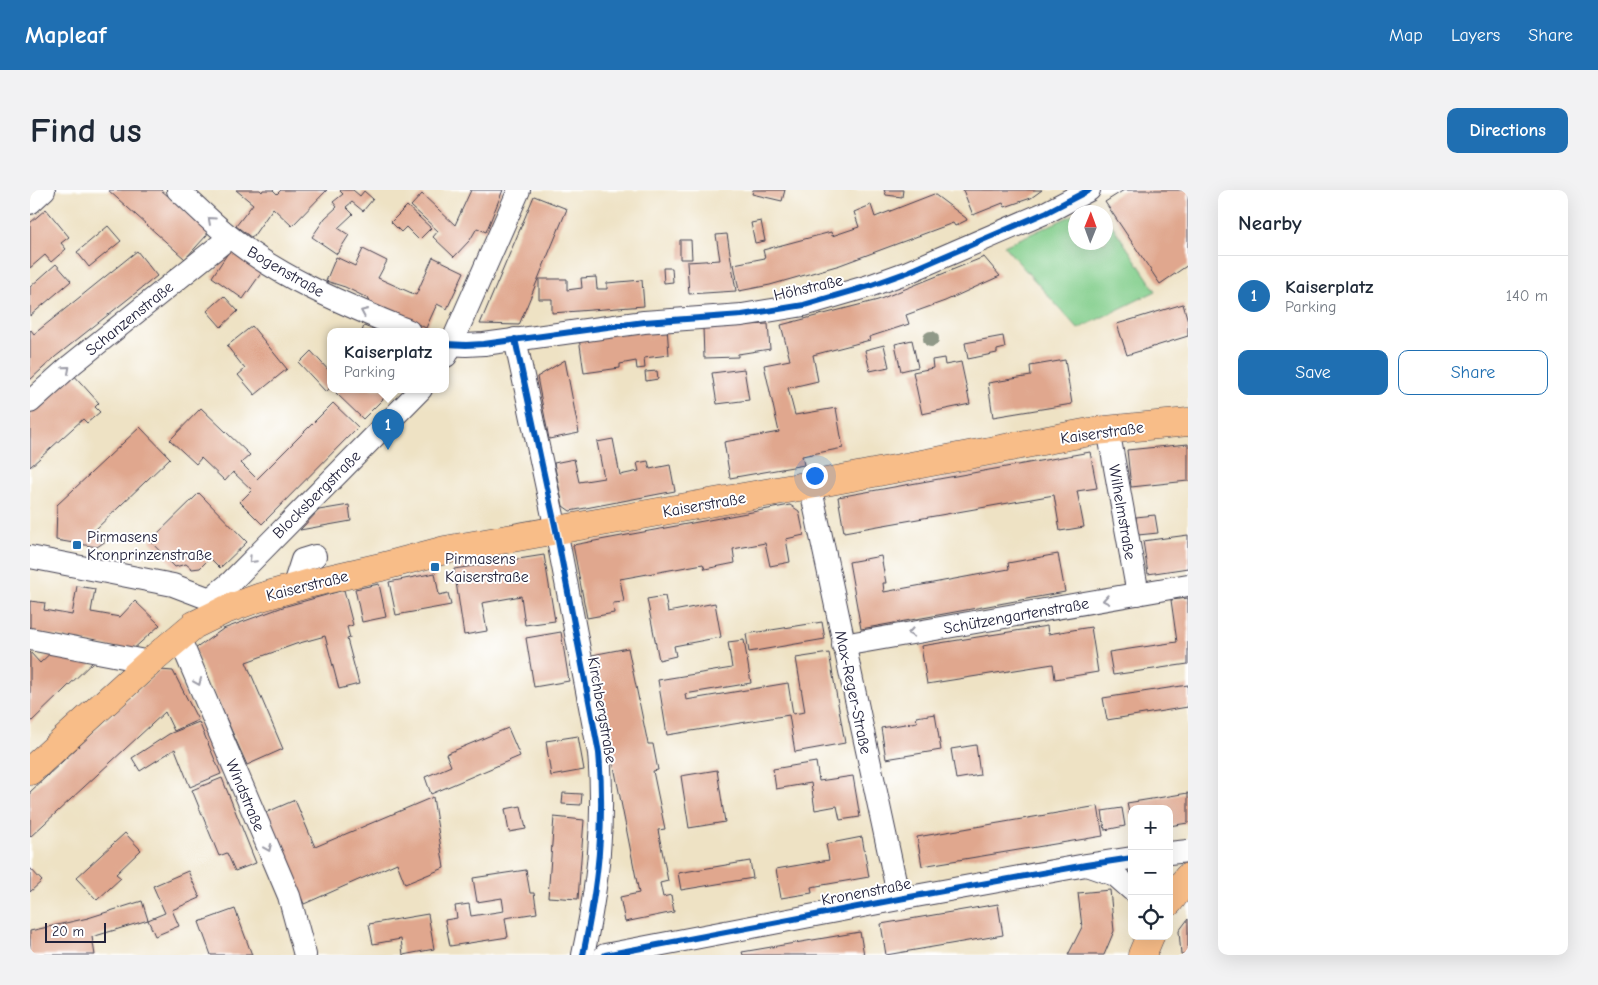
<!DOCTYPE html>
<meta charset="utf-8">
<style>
:root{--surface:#fff;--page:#f2f2f3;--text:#1f2937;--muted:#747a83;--line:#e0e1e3;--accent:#1f6fb2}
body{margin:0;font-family:"Comic Neue",sans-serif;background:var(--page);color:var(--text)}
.controls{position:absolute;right:15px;bottom:15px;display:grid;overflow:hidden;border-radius:10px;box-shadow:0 5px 20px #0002}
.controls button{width:45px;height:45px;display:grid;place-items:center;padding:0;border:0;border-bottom:1px solid var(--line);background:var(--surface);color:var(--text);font:25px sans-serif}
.compass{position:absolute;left:1038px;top:15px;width:45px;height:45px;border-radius:50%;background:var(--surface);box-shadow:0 5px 20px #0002;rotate:1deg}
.scale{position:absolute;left:15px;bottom:12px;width:61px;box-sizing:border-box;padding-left:5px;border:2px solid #22223b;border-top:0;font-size:14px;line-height:18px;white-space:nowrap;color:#22223b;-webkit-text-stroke:4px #fff;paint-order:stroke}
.you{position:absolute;left:784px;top:285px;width:18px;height:18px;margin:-12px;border:4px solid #fff;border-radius:50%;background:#1a73e8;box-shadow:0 0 0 8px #1a73e833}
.badge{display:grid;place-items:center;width:32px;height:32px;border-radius:50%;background:var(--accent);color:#fff;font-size:16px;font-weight:700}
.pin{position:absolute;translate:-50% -41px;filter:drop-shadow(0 1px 2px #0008)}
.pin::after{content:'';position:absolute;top:26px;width:18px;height:15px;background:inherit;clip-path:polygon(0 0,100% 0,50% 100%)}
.popup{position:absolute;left:297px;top:138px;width:122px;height:65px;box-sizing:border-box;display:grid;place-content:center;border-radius:10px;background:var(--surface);filter:drop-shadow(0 1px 4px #0005);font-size:16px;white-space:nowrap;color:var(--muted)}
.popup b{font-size:19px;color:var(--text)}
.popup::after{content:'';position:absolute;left:50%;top:100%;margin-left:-10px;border:10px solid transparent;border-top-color:var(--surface)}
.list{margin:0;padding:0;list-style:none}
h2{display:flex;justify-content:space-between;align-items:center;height:65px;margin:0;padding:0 20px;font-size:21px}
h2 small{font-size:16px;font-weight:400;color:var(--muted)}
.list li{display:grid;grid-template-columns:32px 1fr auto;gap:15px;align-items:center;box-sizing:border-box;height:80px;padding:0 20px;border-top:1px solid var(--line)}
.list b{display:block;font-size:19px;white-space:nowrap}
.list p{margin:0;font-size:16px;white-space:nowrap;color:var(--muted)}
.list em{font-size:16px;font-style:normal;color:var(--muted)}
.actions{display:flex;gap:10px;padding:15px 20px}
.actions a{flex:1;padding:11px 0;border:1px solid var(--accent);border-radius:10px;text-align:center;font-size:18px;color:var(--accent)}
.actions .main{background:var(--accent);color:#fff}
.icon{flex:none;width:28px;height:28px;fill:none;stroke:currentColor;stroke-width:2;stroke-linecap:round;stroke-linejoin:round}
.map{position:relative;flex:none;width:1158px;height:765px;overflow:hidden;border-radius:10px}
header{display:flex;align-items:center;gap:30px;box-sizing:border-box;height:70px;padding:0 25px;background:var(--accent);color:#fff}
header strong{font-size:24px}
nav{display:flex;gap:28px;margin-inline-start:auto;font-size:18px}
.intro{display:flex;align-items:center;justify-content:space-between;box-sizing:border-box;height:120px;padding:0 30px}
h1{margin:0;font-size:35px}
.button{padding:12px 22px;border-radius:10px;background:var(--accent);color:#fff;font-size:18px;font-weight:700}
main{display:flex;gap:30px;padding:0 30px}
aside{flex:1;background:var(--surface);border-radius:10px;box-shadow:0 5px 20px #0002}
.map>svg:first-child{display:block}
.green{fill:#82ce8b;stroke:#527863}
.building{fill:#e0a78e}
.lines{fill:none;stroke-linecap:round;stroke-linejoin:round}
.minor-casing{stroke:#413f50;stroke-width:24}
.major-casing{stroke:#413f50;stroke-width:29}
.minor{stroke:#fff;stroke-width:22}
.major{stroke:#f8bd88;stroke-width:28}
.cycleway-casing{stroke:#fff;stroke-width:9}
.cycleway{stroke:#0057b8;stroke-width:6}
.tree{fill:#909988}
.oneway{stroke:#9c9ca7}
.poi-dot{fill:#1f6fb2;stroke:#fff;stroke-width:2}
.labels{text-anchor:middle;stroke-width:4;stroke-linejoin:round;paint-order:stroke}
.street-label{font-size:16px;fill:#22223b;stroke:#fff}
.poi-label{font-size:16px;fill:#22223b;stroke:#fff;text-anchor:start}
</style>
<header>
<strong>Mapleaf</strong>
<nav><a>Map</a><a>Layers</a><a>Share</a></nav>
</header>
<div class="intro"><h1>Find us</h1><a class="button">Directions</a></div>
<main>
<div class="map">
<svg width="1158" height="765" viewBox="0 0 1158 765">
<rect width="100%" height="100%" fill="#fff"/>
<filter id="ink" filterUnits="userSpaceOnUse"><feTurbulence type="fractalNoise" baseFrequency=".02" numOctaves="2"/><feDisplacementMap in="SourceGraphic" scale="10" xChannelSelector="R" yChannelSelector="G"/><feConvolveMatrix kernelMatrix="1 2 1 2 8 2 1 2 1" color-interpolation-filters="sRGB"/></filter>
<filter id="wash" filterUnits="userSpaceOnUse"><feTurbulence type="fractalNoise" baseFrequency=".0096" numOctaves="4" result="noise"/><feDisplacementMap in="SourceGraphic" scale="20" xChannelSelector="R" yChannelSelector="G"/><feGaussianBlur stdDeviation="1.12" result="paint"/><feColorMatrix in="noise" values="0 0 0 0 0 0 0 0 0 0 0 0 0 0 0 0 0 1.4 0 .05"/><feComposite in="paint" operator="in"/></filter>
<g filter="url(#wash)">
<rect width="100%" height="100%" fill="#eee2c4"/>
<!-- green -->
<g class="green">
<polygon points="1067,14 1073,22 1049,22"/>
<polygon points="1045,24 1046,52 1076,52 1076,26 1126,101 1048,139 974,56"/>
</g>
<g id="blocks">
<!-- building -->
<g class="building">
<polygon points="78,0 131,0 177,40 177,45 155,69"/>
<polygon points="206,0 230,0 232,2 233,0 243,0 247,4 251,0 297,0 262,36 243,18 222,48 206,36 223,14"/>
<polygon points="311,0 323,0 330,6 334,1 343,9 333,21 322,12 316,17 323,24 308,38 319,45 307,64 282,47 295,28 307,17 303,12 313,4 310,1"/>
<polygon points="441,0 473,0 456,42 447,38 440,50 424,67 403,47 408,41 381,16 392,4 425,35"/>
<polygon points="723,0 755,0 752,11 722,4"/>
<polygon points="854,0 873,0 872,7 856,5"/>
<polygon points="933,0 1012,0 1001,8 975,17 973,13 943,25"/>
<polygon points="1094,0 1158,0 1158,75 1130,94 1075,12"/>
<polygon points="904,4 936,28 937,30 925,36 923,33 810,75 740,95 709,101 704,74 735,68 733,60 801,42 802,46 829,37 824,22 841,15 845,27"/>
<polygon points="504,6 537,19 489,135 450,134"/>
<polygon points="377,16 401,38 389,50 376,37 371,42 361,32"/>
<polygon points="16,19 39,47 31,53 36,59 21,72 15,65 0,78 0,33"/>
<polygon points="731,31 735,51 725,53 721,33"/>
<polygon points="78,36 91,51 59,77 47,62"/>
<polygon points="697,44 706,101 659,104 657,72 690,70 686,45"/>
<polygon points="650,50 661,50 662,69 650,69"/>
<polygon points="333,59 357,71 348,88 386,105 403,67 434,82 417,119 407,114 396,138 338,111 339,109 315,97 296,91 306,67 325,76"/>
<polygon points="200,60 232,82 213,109 182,87"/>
<polygon points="107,61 127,86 25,167 0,190 0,141 1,140 4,144"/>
<polygon points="954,67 970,86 915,111 876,125 879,134 839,147 840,150 783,165 788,191 758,198 765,225 806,218 813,258 772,266 774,275 700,288 694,252 749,242 734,175 760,170 751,135 848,110"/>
<polygon points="26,74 41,91 0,126 0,97"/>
<polygon points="633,78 642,78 643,92 634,93"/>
<polygon points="566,87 567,99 577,99 577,93 612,90 614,116 522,123 522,109 509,109 509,89 537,89 537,100 552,98 551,88"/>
<polygon points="194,106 208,121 191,137 177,121"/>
<polygon points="1153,114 1158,131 1158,146 1097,165 1087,134"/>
<polygon points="738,134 740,159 708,164 708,167 674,168 673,137"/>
<polygon points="222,136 257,179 225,205 208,185 215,179 197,156"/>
<polygon points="334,136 346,141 332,141"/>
<polygon points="637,137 639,165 614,168 615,178 607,179 606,171 590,174 590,178 554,183 549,148"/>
<polygon points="973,146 975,158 967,160 967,163 938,169 935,153"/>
<polygon points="882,150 888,177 871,181 865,154"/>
<polygon points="854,155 859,177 840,181 835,160"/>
<polygon points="281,161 300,182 300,198 296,202 269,173"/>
<polygon points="914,168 915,175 931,172 940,214 892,224 883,182 903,178 902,170"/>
<polygon points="535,170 549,243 519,249 507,187"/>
<polygon points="1035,170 1042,214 963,227 958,193 1001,186 1000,176"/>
<polygon points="714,179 719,210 687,214 682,183"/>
<polygon points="627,181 628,189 616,191 615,182"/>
<polygon points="42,183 69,213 65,217 70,222 57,233 53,229 0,277 0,222"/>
<polygon points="310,199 363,199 333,229 306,203"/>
<polygon points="303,213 328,237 232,334 210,312 222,300 203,282 195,291 171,268 166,274 140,250 171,218 220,265 211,273 227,289"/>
<polygon points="110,237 140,268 65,340 76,351 67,357 26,350 27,315"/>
<polygon points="583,249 590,285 609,281 607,273 618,271 620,279 640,275 645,301 540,321 533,316 524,273 544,269 549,292 574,288 567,252"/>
<polygon points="1158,254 1158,291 1101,297 1097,260"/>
<polygon points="1060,262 1067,298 1047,301 1054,337 1030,341 1024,305 814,342 808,307"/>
<polygon points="169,303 217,352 190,378 180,368 170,378 162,379 156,374 145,377 120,351"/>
<polygon points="319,315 321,331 270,340 289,320"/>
<polygon points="760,315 769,321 774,345 756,349 760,372 740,376 735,353 703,359 705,373 675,379 673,374 590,389 594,412 583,413 584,423 557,428 543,355"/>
<polygon points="1125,325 1128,343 1108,345 1106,327"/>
<polygon points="1158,345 1158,378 1118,384 1113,351"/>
<polygon points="1028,364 1035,402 831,439 819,372 851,366 856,393 853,393 854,402 979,379 978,373"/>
<polygon points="514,365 525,431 495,435 491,406 452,413 457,441 434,445 424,379"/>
<polygon points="405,383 409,405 418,403 421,415 366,425 359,392"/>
<polygon points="349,394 356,427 332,432 325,399"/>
<polygon points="47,396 65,399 61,422 90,427 105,411 130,435 101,461 0,441 0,411 15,413 14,420 42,425"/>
<polygon points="314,400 323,435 317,437 320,448 317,449 329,494 309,499 295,446 266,454 216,472 253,559 217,575 165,459 193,439 253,417"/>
<polygon points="635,406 638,422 685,413 691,447 644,456 646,466 629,470 617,409"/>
<polygon points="1158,408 1158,474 1083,485 1079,462 1147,452 1141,410"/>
<polygon points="792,432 795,449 719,462 716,444"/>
<polygon points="1017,436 1018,444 1061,437 1068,482 1025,489 1023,474 897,494 891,456"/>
<polygon points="531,442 539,491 504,497 496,448"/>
<polygon points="714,450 721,493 655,504 656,510 758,493 763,524 775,522 766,468 799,463 815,553 765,562 759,525 637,545 628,490 702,478 698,452"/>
<polygon points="26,458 67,468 0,533 0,462 10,473"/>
<polygon points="598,458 618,554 623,554 628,580 623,581 635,639 628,640 638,691 630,693 633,707 641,705 644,722 595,732 590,707 609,703 562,465"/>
<polygon points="130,480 143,481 168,530 144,541 135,522 0,647 0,602"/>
<polygon points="1158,495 1158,517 1077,530 1073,508"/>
<polygon points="905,524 911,560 856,569 851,538 887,532 886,527"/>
<polygon points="169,532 191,584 160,597 145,559 110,581 102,568 139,544"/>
<polygon points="478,538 490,566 401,604 395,587 421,576 416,564"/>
<polygon points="548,546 554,580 521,586 516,551"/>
<polygon points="946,555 950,585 926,589 921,559"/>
<polygon points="786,572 789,591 823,586 830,627 810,630 807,616 785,620 781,593 746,599 743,579"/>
<polygon points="687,580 695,632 659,638 651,586"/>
<polygon points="192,588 226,673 205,681 197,663 189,666 162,600"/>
<polygon points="533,603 552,604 551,615 532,614"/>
<polygon points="1158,603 1158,633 1139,636 1139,619 1102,619 1101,633 1097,613"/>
<polygon points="403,607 414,678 375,694 367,673 274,714 235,623 265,610 285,657"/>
<polygon points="491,616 496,639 479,642 475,619"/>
<polygon points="1068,616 1073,646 892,676 887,647"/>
<polygon points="1092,618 1095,636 1075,640 1072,621"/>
<polygon points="524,627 554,630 548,709 518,707"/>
<polygon points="95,643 111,660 86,684 91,688 67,710 46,688"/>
<polygon points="832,647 839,687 781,697 782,703 751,708 746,679 799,670 796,654"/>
<polygon points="720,671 723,688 651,700 648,683"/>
<polygon points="0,678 12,691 0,702"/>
<polygon points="496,680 500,703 504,703 507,723 475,728 478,747 420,756 415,730 427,728 425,716 439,714 441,726 474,721 472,708 447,712 443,688"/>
<polygon points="158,681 170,708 142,720 149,736 125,746 118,730 135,723 123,696"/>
<polygon points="1080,700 1084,741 1074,765 1038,765 1052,737 1048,703"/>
<polygon points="112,711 118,730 62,747 65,765 0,765 0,741 58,728"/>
<polygon points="968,714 973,745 856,765 851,734"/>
<polygon points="205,719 222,765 181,765 169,732"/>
<polygon points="398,724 404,759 373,765 371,749 343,754 339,734"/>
<polygon points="1158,729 1158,765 1151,765 1149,741"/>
<polygon points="830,742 834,765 713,765 712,762"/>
</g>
</g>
</g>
<g filter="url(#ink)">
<use href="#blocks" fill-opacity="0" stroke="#413f50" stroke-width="1"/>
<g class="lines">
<defs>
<g id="minor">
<path d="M 148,0 C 165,15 181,32 199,46 C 251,89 317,115 379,141"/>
<polyline points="0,13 14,0"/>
<path d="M 485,149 L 526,340 L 569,563 C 575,635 568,694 553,765"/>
<polyline points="416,154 436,155 454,154 614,132 712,125 774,115 839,96 878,82 1017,22 1059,0"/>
<polyline points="416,166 489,0"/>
<polyline points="0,212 41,175 200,47"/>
<polyline points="1078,239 1108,404"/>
<polyline points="780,295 869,709"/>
<polyline points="0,367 143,395 180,409 193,419"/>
<polyline points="263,398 272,370 285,366"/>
<polyline points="180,409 201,392 391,199"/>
<polyline points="149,447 259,706 275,765"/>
<polyline points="0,449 120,472"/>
<polyline points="813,455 1158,395"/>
<polyline points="1139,663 1158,661"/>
<polyline points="1059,676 1085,685 1102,700"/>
<polyline points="575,765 869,709 1056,675 1102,668"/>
</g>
<g id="major">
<polyline points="0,581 120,472 164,435 195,420 231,407 277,394 351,377 415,360 780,295 1065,241 1158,232"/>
<polyline points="1139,712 1158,687"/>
<polyline points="1112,765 1120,746"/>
</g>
</defs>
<!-- minor casing -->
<use href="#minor" class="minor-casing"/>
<!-- major casing -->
<use href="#major" class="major-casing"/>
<!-- minor -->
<use href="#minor" class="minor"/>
<!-- major -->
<use href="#major" class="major"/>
<defs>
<g id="cycleway">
<path d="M 485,149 L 526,340 L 569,563 C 575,635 568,694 553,765"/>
<polyline points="416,154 436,155 454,154 614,132 712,125 774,115 839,96 878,82 1017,22 1059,0"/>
<polyline points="575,765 869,709 1056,675 1102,668"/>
</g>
</defs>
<!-- cycleway casing -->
<use href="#cycleway" class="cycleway-casing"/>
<!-- cycleway -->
<use href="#cycleway" class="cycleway"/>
</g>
<!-- trees -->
<circle class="tree" cx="901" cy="149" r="8"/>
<!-- one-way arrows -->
<defs><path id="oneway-chevron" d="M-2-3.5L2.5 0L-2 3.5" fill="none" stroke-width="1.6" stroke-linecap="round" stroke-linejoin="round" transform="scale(1.25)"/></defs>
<g class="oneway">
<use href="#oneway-chevron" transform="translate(181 30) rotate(-138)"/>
<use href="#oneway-chevron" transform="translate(334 122) rotate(-156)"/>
<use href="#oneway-chevron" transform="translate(37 179) rotate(-41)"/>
<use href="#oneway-chevron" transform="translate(222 370) rotate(134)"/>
<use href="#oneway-chevron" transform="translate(1076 410) rotate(170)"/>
<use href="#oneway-chevron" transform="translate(881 443) rotate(170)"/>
<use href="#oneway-chevron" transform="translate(168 492) rotate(67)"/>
<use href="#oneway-chevron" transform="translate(238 658) rotate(67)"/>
</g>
</g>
<!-- markers -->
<g class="poi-dot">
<rect x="42" y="350" width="10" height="10" rx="2.5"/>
<rect x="400" y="372" width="10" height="10" rx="2.5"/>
</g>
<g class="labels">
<!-- street labels -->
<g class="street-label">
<text transform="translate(256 81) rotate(30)" y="6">Bogenstraße</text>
<text transform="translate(778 97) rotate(-13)" y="6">Höhstraße</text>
<text transform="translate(99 128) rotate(-39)" y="6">Schanzenstraße</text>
<text transform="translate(1072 242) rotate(-8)" y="6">Kaiserstraße</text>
<text transform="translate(286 304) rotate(-45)" y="6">Blocksbergstraße</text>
<text transform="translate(674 314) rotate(-10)" y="6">Kaiserstraße</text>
<text transform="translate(1093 322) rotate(80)" y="6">Wilhelmstraße</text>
<text transform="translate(277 395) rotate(-14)" y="6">Kaiserstraße</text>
<text transform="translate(986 425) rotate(-10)" y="6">Schützengartenstraße</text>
<text transform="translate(824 502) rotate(78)" y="6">Max-Reger-Straße</text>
<text transform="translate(573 520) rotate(80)" y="6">Kirchbergstraße</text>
<text transform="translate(216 605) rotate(67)" y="6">Windstraße</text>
<text transform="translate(836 701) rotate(-11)" y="6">Kronenstraße</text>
</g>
<!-- poi labels -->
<g class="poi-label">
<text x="57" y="352">Pirmasens<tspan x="57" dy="18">Kronprinzenstraße</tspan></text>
<text x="415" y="374">Pirmasens<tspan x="415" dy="18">Kaiserstraße</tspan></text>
</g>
</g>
</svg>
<div class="controls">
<button>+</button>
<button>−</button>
<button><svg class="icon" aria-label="locate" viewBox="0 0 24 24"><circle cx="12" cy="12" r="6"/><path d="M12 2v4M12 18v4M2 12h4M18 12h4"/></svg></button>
</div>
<svg class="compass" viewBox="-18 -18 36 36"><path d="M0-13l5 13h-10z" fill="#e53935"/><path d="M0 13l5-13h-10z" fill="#747a83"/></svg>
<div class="scale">20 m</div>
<div class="you"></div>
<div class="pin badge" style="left:358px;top:260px">1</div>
<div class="popup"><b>Kaiserplatz</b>Parking</div>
</div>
<aside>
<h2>Nearby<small></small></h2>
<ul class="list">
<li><span class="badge">1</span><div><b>Kaiserplatz</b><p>Parking</p></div><em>140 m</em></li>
</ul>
<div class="actions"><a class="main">Save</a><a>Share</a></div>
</aside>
</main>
